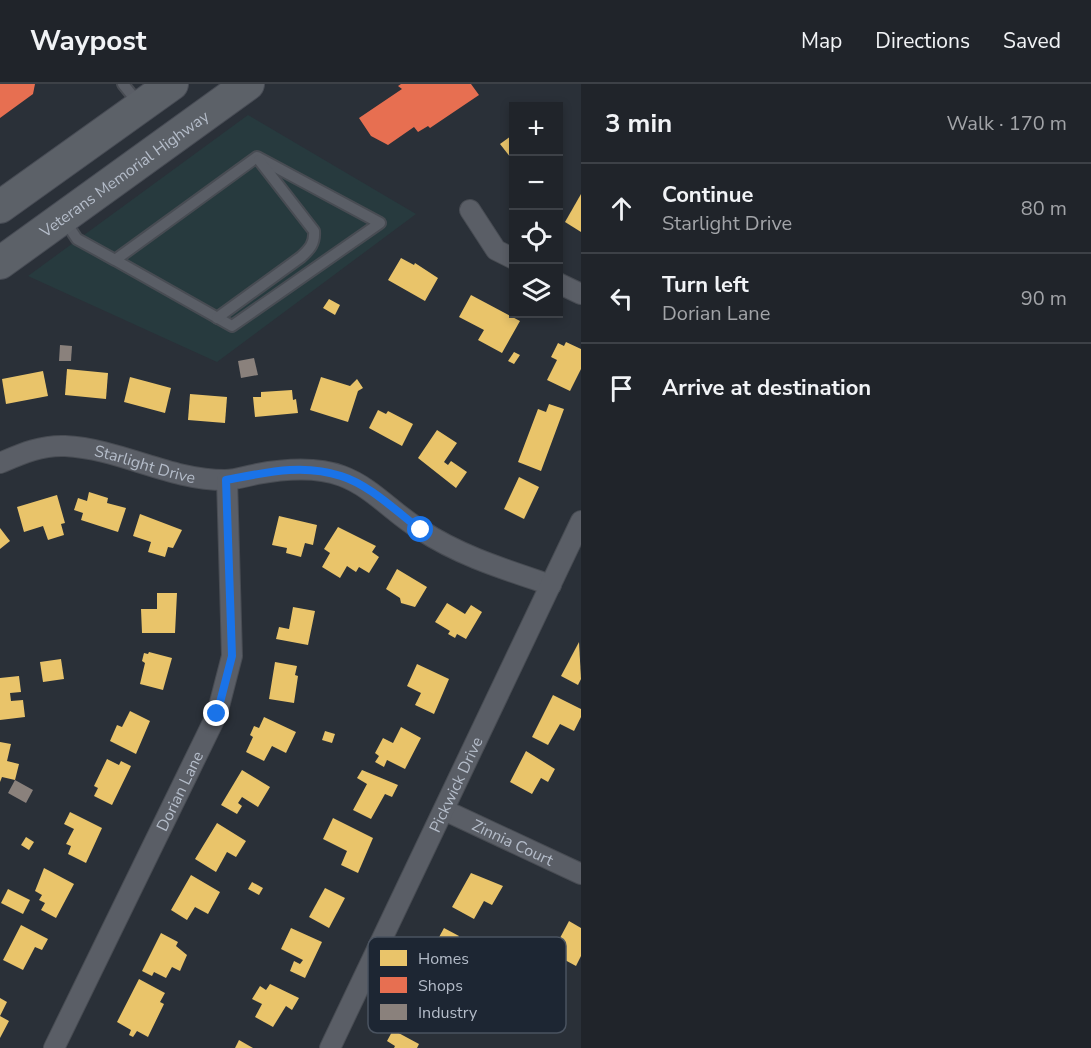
<!DOCTYPE html>
<meta charset="utf-8">
<style>
:root{--surface:#20242a;--page:#2d3036;--text:#f1f3f6;--muted:#a2a4a8;--line:#3d4147}
body{margin:0;font-family:"Nunito Sans",sans-serif;background:var(--page);color:var(--text)}
.controls{position:absolute;right:18px;top:18px;display:grid;overflow:hidden;border-radius:0px;box-shadow:0 3px 9px #0003}
.controls button{width:54px;height:54px;display:grid;place-items:center;padding:0;border:0;border-bottom:2px solid var(--line);background:var(--surface);color:var(--text);font:30px sans-serif}
.stop{position:absolute;width:18px;height:18px;margin:-14px;border:4px solid #1a73e8;border-radius:50%;background:#fff}
.stop.end{background:#1a73e8;border-color:#fff;box-shadow:0 2px 6px #0008}
.list{margin:0;padding:0;list-style:none}
h2{display:flex;justify-content:space-between;align-items:center;height:78px;margin:0;padding:0 24px;font-size:26px}
h2 small{font-size:20px;font-weight:400;color:var(--muted)}
.list li{display:grid;grid-template-columns:39px 1fr auto;gap:18px;align-items:center;box-sizing:border-box;height:90px;padding:0 24px;border-top:2px solid var(--line)}
.list b{display:block;font-size:22px;white-space:nowrap}
.list p{margin:0;font-size:20px;white-space:nowrap;color:var(--muted)}
.list em{font-size:20px;font-style:normal;color:var(--muted)}
.icon{flex:none;width:33px;height:33px;fill:none;stroke:currentColor;stroke-width:2;stroke-linecap:round;stroke-linejoin:round}
.map{position:relative;flex:none;width:581px;height:964px;overflow:hidden}
header{display:flex;align-items:center;gap:36px;box-sizing:border-box;height:84px;padding:0 30px;background:var(--surface);border-bottom:2px solid var(--line)}
header strong{font-size:28px}
nav{display:flex;gap:33px;margin-inline-start:auto;font-size:21px}
main{display:flex}
aside{flex:1;background:var(--surface)}
.map>svg:first-child{display:block}
.green{fill:#273a3e}
.homes{fill:#e9c46a}
.shops{fill:#e76f51}
.industry{fill:#8a817c}
.lines{fill:none;stroke-linecap:round;stroke-linejoin:round}
.lane-casing{stroke:#484c53;stroke-width:14}
.street-casing{stroke:#484c53;stroke-width:22}
.primary-casing{stroke:#484c55;stroke-width:34}
.lane{stroke:#5a5e66;stroke-width:10}
.street{stroke:#5a5e66;stroke-width:20}
.primary{stroke:#5c6168;stroke-width:32}
.route{stroke:#1a73e8;stroke-width:8}
.labels{text-anchor:middle;stroke-width:6;stroke-linejoin:round;paint-order:stroke}
.street-label{font-size:16px;fill:#b4bcc9;stroke:#1d2633}
.key{fill:#1d2633;stroke:#4a5360;stroke-width:1.5}
.key-label{font-size:16px;fill:#b4bcc9}
</style>
<header>
<strong>Waypost</strong>
<nav><a>Map</a><a>Directions</a><a>Saved</a></nav>
</header>
<main>
<div class="map">
<svg width="581" height="964" viewBox="0 0 581 964">
<rect width="100%" height="100%" fill="#2a3038"/>
<!-- green -->
<polygon class="green" points="248,31 416,130 217,278 28,192"/>
<!-- homes -->
<g class="homes">
<polygon points="514,50 514,78 500,60"/>
<polygon points="581,110 581,148 565,138"/>
<polygon points="401,174 414,181 415,179 438,194 425,217 388,196"/>
<polygon points="471,211 520,237 502,269 478,256 484,246 459,233"/>
<polygon points="329,215 340,221 335,231 323,224"/>
<polygon points="566,258 581,265 581,285 570,307 547,296 557,276 551,273 558,259 564,262"/>
<polygon points="514,268 520,271 514,280 508,277"/>
<polygon points="67,285 108,289 106,315 65,311"/>
<polygon points="43,287 48,312 6,320 2,295"/>
<polygon points="130,293 171,304 165,329 124,318"/>
<polygon points="321,293 350,302 357,295 363,304 358,307 348,338 310,326"/>
<polygon points="292,306 293,316 296,315 298,329 255,333 253,313 261,313 261,308"/>
<polygon points="190,310 227,313 225,339 188,336"/>
<polygon points="549,320 564,325 541,387 518,378 538,325 546,328"/>
<polygon points="378,326 386,330 388,327 413,340 402,362 369,344"/>
<polygon points="437,346 457,359 444,378 448,381 451,377 467,388 456,404 418,374"/>
<polygon points="519,393 539,403 524,435 504,425"/>
<polygon points="89,408 108,414 107,419 126,424 118,448 81,436 83,429 74,426 78,414 87,417"/>
<polygon points="57,411 65,439 61,440 64,451 48,456 43,442 24,448 17,423"/>
<polygon points="140,430 182,446 173,464 168,463 165,473 148,468 151,458 133,452"/>
<polygon points="279,432 317,441 313,461 305,459 301,473 286,469 287,464 272,461"/>
<polygon points="338,443 376,462 372,468 379,473 369,489 359,483 356,488 347,482 340,494 322,483 330,469 324,465"/>
<polygon points="0,444 10,457 0,465"/>
<polygon points="397,485 427,503 415,523 401,519 400,514 386,505"/>
<polygon points="157,509 177,509 175,549 142,549 141,525 157,525"/>
<polygon points="447,519 465,530 471,521 482,528 466,555 457,550 455,554 448,550 450,547 435,538"/>
<polygon points="293,523 315,527 308,561 276,555 279,543 289,545"/>
<polygon points="579,558 581,595 578,601 561,592"/>
<polygon points="149,568 172,574 163,606 140,600 145,579 142,577 144,569 148,570"/>
<polygon points="61,575 64,595 43,598 40,578"/>
<polygon points="275,578 297,582 295,591 298,592 294,619 269,615"/>
<polygon points="417,580 449,595 434,630 415,621 421,609 407,602"/>
<polygon points="19,592 21,608 10,609 11,617 23,616 25,633 0,636 0,594"/>
<polygon points="553,611 581,625 581,633 574,647 560,640 548,661 532,653"/>
<polygon points="130,627 150,637 136,670 110,657 117,641 122,643"/>
<polygon points="264,633 296,648 286,669 272,662 264,677 246,668 253,653 250,651 254,642 259,644"/>
<polygon points="401,643 421,654 405,685 387,676 384,683 375,678 379,672 375,669 383,654 393,659"/>
<polygon points="325,647 335,650 332,659 322,656"/>
<polygon points="0,658 11,660 7,677 19,680 15,696 2,693 0,698"/>
<polygon points="526,667 555,685 548,698 541,694 532,710 510,698"/>
<polygon points="107,675 119,681 121,677 131,682 112,721 94,712 98,704 94,702"/>
<polygon points="242,686 270,703 258,723 242,713 238,719 242,722 237,730 221,721"/>
<polygon points="362,686 398,701 392,713 385,710 371,735 353,726 367,700 357,694"/>
<polygon points="70,728 102,744 86,779 68,770 71,762 66,760 74,745 64,740"/>
<polygon points="333,734 373,754 358,789 341,781 347,767 323,755"/>
<polygon points="217,739 246,757 236,773 227,768 216,788 195,775"/>
<polygon points="26,753 34,758 29,766 21,761"/>
<polygon points="44,784 74,800 56,834 41,826 45,819 39,816 42,811 35,807"/>
<polygon points="471,789 503,802 492,821 484,817 474,835 452,823"/>
<polygon points="191,791 220,808 208,830 195,823 187,836 171,826"/>
<polygon points="252,798 263,804 259,811 248,805"/>
<polygon points="325,804 345,814 329,844 309,833"/>
<polygon points="8,805 30,816 23,830 1,819"/>
<polygon points="569,837 581,844 581,872 576,882 552,869"/>
<polygon points="21,841 48,855 42,866 35,863 23,886 3,876"/>
<polygon points="291,844 322,858 305,894 290,887 294,877 300,880 303,876 281,865"/>
<polygon points="444,844 459,852 455,859 465,867 455,892 426,877"/>
<polygon points="161,849 178,858 176,862 187,871 180,887 172,883 166,894 154,888 152,892 142,887"/>
<polygon points="139,895 165,909 160,918 164,920 148,953 137,947 133,953 129,951 131,946 117,938"/>
<polygon points="270,900 299,914 292,926 286,922 273,943 255,933 262,920 252,915 260,902 266,906"/>
<polygon points="0,914 7,918 0,932 9,937 0,954"/>
<polygon points="393,946 419,960 417,964 394,964 395,962 387,957"/>
<polygon points="239,956 253,964 235,964"/>
</g>
<!-- shops -->
<g class="shops">
<polygon points="0,0 35,0 33,10 0,34"/>
<polygon points="401,0 471,0 479,11 430,44 428,42 418,48 414,43 388,61 371,52 359,34 402,5 398,2"/>
</g>
<!-- industry -->
<g class="industry">
<polygon points="60,261 72,262 71,277 59,277"/>
<polygon points="254,274 258,291 241,294 238,277"/>
<polygon points="15,696 33,706 26,719 8,709"/>
</g>
<g class="lines">
<defs>
<g id="lane">
<polyline points="123,0 140,21"/>
<polyline points="65,137 77,155 115,176 257,73 380,139 232,242 115,176"/>
<path d="M 217,234 L 301,173 C 310,165 315,159 314,147 L 259,76"/>
</g>
<g id="street">
<polyline points="470,126 496,166 514,175"/>
<polyline points="558,199 581,210"/>
<path id="s1" d="M 0,379 C 21,370 41,361 65,362 C 121,365 169,396 225,396 C 235,396 247,392 257,390 C 284,385 315,382 342,392 C 372,403 394,430 421,446 C 460,472 507,486 551,501"/>
<path id="s2" d="M 444,726 L 581,790"/>
<path id="s3" d="M 54,964 L 217,630 L 232,572 L 227,396"/>
<path id="s4" d="M 330,964 L 581,437"/>
</g>
<g id="primary">
<polyline points="0,123 172,0"/>
<path id="s5" d="M 0,179 L 248,0"/>
</g>
</defs>
<!-- lane casing -->
<use href="#lane" class="lane-casing"/>
<!-- street casing -->
<use href="#street" class="street-casing"/>
<!-- primary casing -->
<use href="#primary" class="primary-casing"/>
<!-- lane -->
<use href="#lane" class="lane"/>
<!-- street -->
<use href="#street" class="street"/>
<!-- primary -->
<use href="#primary" class="primary"/>
</g>
<g class="lines">
<!-- route -->
<path class="route" d="M 217,630 L 232,572 L 226,396 C 264,389 302,379 341,392 C 370,401 397,428 421,446"/>
</g>
<g class="labels">
<!-- street labels -->
<g class="street-label">
<text dy="6" stroke="none"><textPath href="#s5" startOffset="153">Veterans Memorial Highway</textPath></text>
<text dy="6" stroke="none"><textPath href="#s1" startOffset="150">Starlight Drive</textPath></text>
<text dy="6" stroke="none"><textPath href="#s4" startOffset="292">Pickwick Drive</textPath></text>
<text dy="6" stroke="none"><textPath href="#s3" startOffset="286">Dorian Lane</textPath></text>
<text dy="6" stroke="none"><textPath href="#s2" startOffset="76">Zinnia Court</textPath></text>
</g>
</g>
<!-- legend -->
<rect x="368" y="853" width="198" height="96" rx="9" class="key"/>
<rect x="380" y="866" width="27" height="16" fill="#e9c46a"/>
<rect x="380" y="893" width="27" height="16" fill="#e76f51"/>
<rect x="380" y="920" width="27" height="16" fill="#8a817c"/>
<g class="key-label">
<text x="418" y="880">Homes</text>
<text x="418" y="907">Shops</text>
<text x="418" y="934">Industry</text>
</g>
</svg>
<div class="controls">
<button>+</button>
<button>−</button>
<button><svg class="icon" aria-label="locate" viewBox="0 0 24 24"><circle cx="12" cy="12" r="6"/><path d="M12 2v4M12 18v4M2 12h4M18 12h4"/></svg></button>
<button><svg class="icon" aria-label="layers" viewBox="0 0 24 24"><path d="M12 4l9 5-9 5-9-5zM3 14l9 5 9-5"/></svg></button>
</div>
<div class="stop" style="left:421px;top:446px"></div>
<div class="stop end" style="left:217px;top:630px"></div>
</div>
<aside>
<h2>3 min<small>Walk · 170 m</small></h2>
<ul class="list">
<li><svg class="icon" aria-label="ahead" viewBox="0 0 24 24"><path d="M12 20V5M6 11l6-6 6 6"/></svg><div><b>Continue</b><p>Starlight Drive</p></div><em>80 m</em></li>
<li><svg class="icon" aria-label="left" viewBox="0 0 24 24"><path d="M17 20v-9H6M10 6l-5 5 5 5"/></svg><div><b>Turn left</b><p>Dorian Lane</p></div><em>90 m</em></li>
<li><svg class="icon" aria-label="arrive" viewBox="0 0 24 24"><path d="M6 21V4h12l-3 4 3 4H6"/></svg><div><b>Arrive at destination</b></div></li>
</ul>
</aside>
</main>
